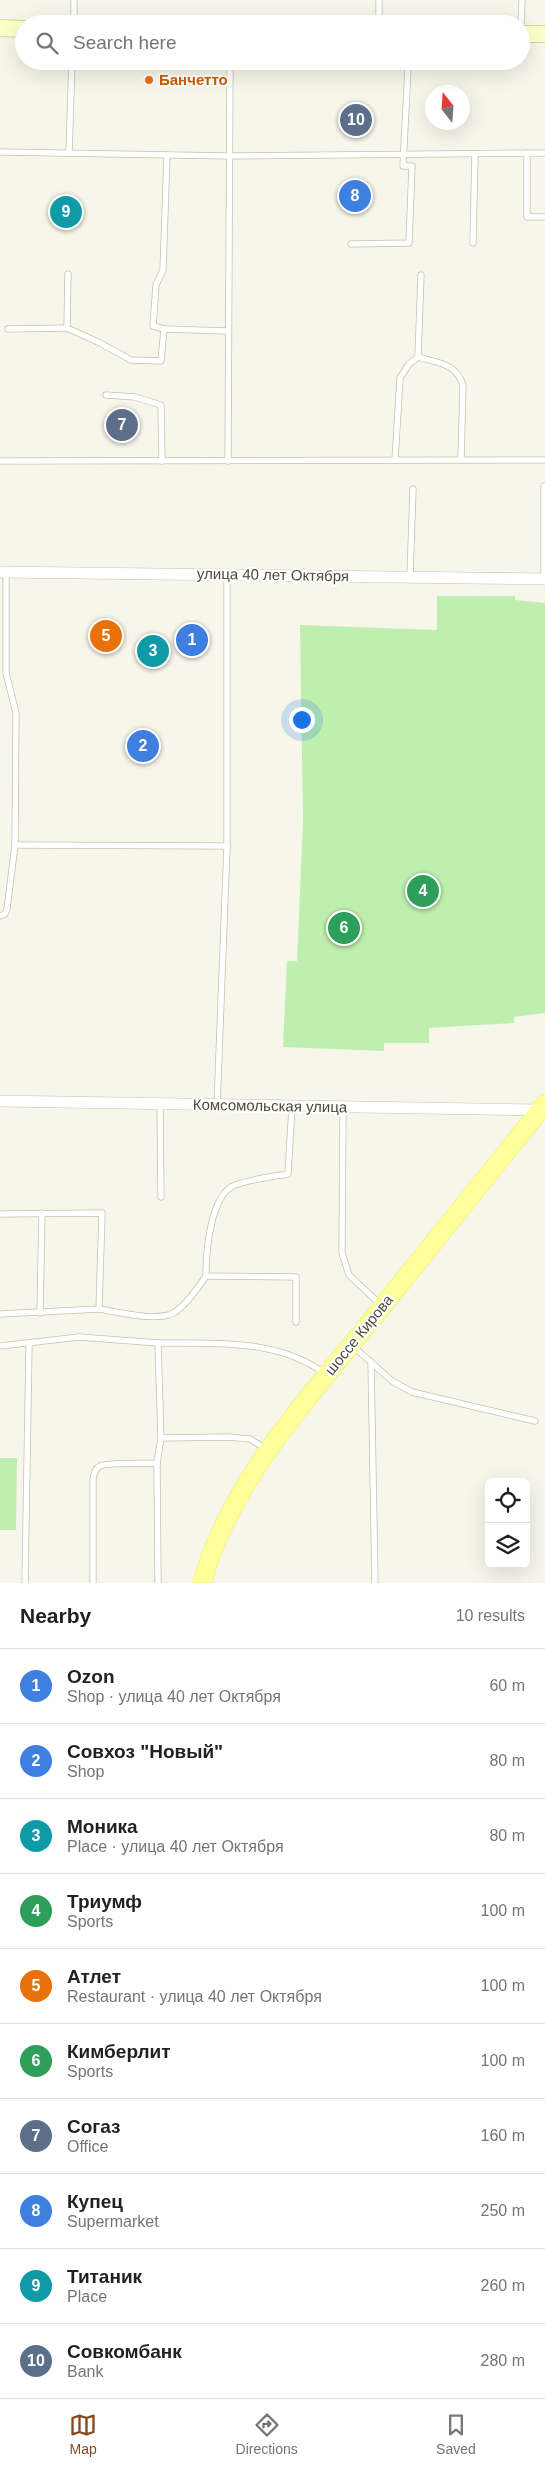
<!DOCTYPE html>
<meta charset="utf-8">
<style>
:root{--surface:#fff;--page:#f6f6f6;--text:#202124;--muted:#757577;--line:#e0e0e0;--accent:#844a1f}
body{margin:0;font-family:Helvetica,sans-serif;background:var(--page);color:var(--text)}
.controls{position:absolute;right:15px;bottom:15px;display:grid;overflow:hidden;border-radius:8px;box-shadow:0 5px 20px #0002}
.controls button{width:45px;height:45px;display:grid;place-items:center;padding:0;border:0;border-bottom:1px solid var(--line);background:var(--surface);color:var(--text);font:25px sans-serif}
.compass{position:absolute;left:425px;top:85px;width:45px;height:45px;border-radius:50%;background:var(--surface);box-shadow:0 5px 20px #0002;rotate:343deg}
.you{position:absolute;left:301px;top:719px;width:18px;height:18px;margin:-12px;border:4px solid #fff;border-radius:50%;background:#1a73e8;box-shadow:0 0 0 8px #1a73e833}
.badge{display:grid;place-items:center;width:32px;height:32px;border-radius:50%;background:var(--accent);color:#fff;font-size:16px;font-weight:700}
.pin{position:absolute;translate:-50% -50%;border:2px solid #fff;box-shadow:0 1px 5px #0006}
.list{margin:0;padding:0;list-style:none}
h2{display:flex;justify-content:space-between;align-items:center;height:65px;margin:0;padding:0 20px;font-size:21px}
h2 small{font-size:16px;font-weight:400;color:var(--muted)}
.list li{display:grid;grid-template-columns:32px 1fr auto;gap:15px;align-items:center;box-sizing:border-box;height:75px;padding:0 20px;border-top:1px solid var(--line)}
.list b{display:block;font-size:19px;white-space:nowrap}
.list p{margin:0;font-size:16px;white-space:nowrap;color:var(--muted)}
.list em{font-size:16px;font-style:normal;color:var(--muted)}
.icon{flex:none;width:28px;height:28px;fill:none;stroke:currentColor;stroke-width:2;stroke-linecap:round;stroke-linejoin:round}
.map{position:relative;flex:none;width:545px;height:1583px;overflow:hidden}
.search{position:absolute;background:var(--surface);box-shadow:0 5px 20px #0002;left:15px;right:15px;top:15px;height:55px;display:flex;align-items:center;gap:12px;box-sizing:border-box;padding:0 18px;border-radius:28px;color:var(--muted);font-size:19px}
.sheet{height:815px;background:var(--surface)}
nav{display:flex;justify-content:space-around;align-items:center;box-sizing:border-box;height:70px;border-top:1px solid var(--line);background:var(--surface);font-size:14px;color:var(--muted)}
nav a{display:grid;justify-items:center;gap:2px}
nav .on{color:var(--accent)}
.map>svg:first-child{display:block}
.green{fill:#bfefae}
.lines{fill:none;stroke-linecap:round;stroke-linejoin:round}
.lane-casing{stroke:#c4c2ab;stroke-width:7}
.street-casing{stroke:#c4c2ab;stroke-width:12}
.secondary-casing{stroke:#d7d893;stroke-width:18}
.primary-casing{stroke:#f2f05c;stroke-width:19}
.lane{stroke:#fff;stroke-width:5.5}
.street{stroke:#fff;stroke-width:11}
.secondary{stroke:#fdffcb;stroke-width:16}
.primary{stroke:#ffff9a;stroke-width:18}
.food-dot{fill:#e8710a;stroke:#fff;stroke-width:2}
.labels{text-anchor:middle;stroke-width:4.5;stroke-linejoin:round;paint-order:stroke}
.food-label{font-size:15px;font-weight:bold;fill:#c56008;stroke:#fff;text-anchor:start}
.street-label{font-size:15px;fill:#4c4a37;stroke:#fff}
</style>
<div class="map">
<svg width="545" height="1583" viewBox="0 0 545 1583">
<rect width="100%" height="100%" fill="#f7f6ea"/>
<!-- green -->
<g class="green">
<polygon points="437,596 515,596 515,600 545,603 545,1013 514,1017 514,1023 429,1028 429,1043 384,1043 384,1051 283,1047 287,961 297,961 303,821 300,625 437,630"/>
<polygon points="0,1458 17,1458 16,1530 0,1530"/>
</g>
<g class="lines">
<defs>
<g id="lane">
<polyline points="74,0 74,24"/>
<polyline points="379,24 379,0"/>
<polyline points="521,24 522,0"/>
<polyline points="0,152 230,156 545,153"/>
<polyline points="69,153 72,61"/>
<polyline points="527,153 527,217 545,217"/>
<polyline points="473,243 475,154"/>
<polyline points="351,244 409,243 412,166 403,166 408,68"/>
<polyline points="68,274 67,328 98,342 131,360 161,361 164,329 228,331"/>
<polyline points="8,329 67,328"/>
<polyline points="164,329 153,326 156,285 163,270 167,155"/>
<path d="M 418,357 C 438,363 456,363 463,385 L 461,460"/>
<polyline points="106,395 135,397 161,405 162,461"/>
<polyline points="395,460 400,378 409,364 418,357 421,275"/>
<polyline points="0,461 545,460"/>
<polyline points="228,461 230,61"/>
<polyline points="410,577 413,489"/>
<polyline points="544,579 544,486"/>
<polyline points="15,845 227,846"/>
<polyline points="0,916 5,914 7,909 15,845 16,713 6,673 6,572"/>
<polyline points="160,1105 161,1197"/>
<polyline points="217,1106 227,846 227,575"/>
<path d="M 292,1107 L 288,1174 C 271,1177 251,1179 235,1185 C 210,1195 206,1252 206,1276 L 296,1277 L 296,1322"/>
<polyline points="343,1107 342,1253 349,1275 381,1305"/>
<polyline points="0,1214 102,1213 99,1309 0,1314"/>
<path d="M 99,1309 C 118,1312 150,1320 169,1315 C 182,1311 199,1287 206,1276"/>
<polyline points="40,1313 42,1213"/>
<polyline points="0,1346 79,1337 158,1343"/>
<polyline points="354,1347 392,1381 412,1392 535,1421"/>
<polyline points="371,1362 375,1583"/>
<polyline points="161,1438 228,1437 250,1439 266,1449"/>
<polyline points="25,1583 29,1345"/>
<path d="M 93,1583 L 93,1480 C 94,1475 94,1469 100,1466 C 109,1462 145,1464 157,1463"/>
<path d="M 158,1583 L 157,1463 L 161,1438 L 158,1343 C 212,1343 278,1339 324,1373"/>
</g>
<g id="street">
<polyline points="0,572 545,579"/>
<polyline points="0,1101 540,1110"/>
</g>
<g id="secondary">
<polyline points="0,28 24,29"/>
<polyline points="521,34 545,34"/>
</g>
<path id="primary" d="M 202,1583 C 230,1482 305,1403 369,1323 C 428,1250 486,1177 545,1104"/>
</defs>
<!-- lane casing -->
<use href="#lane" class="lane-casing"/>
<!-- street casing -->
<use href="#street" class="street-casing"/>
<!-- secondary casing -->
<use href="#secondary" class="secondary-casing"/>
<!-- primary casing -->
<use href="#primary" class="primary-casing"/>
<!-- lane -->
<use href="#lane" class="lane"/>
<!-- street -->
<use href="#street" class="street"/>
<!-- secondary -->
<use href="#secondary" class="secondary"/>
<!-- primary -->
<use href="#primary" class="primary"/>
</g>
<!-- markers -->
<circle class="food-dot" cx="149" cy="80" r="5"/>
<g class="labels">
<!-- food labels -->
<g class="food-label">
<text x="159" y="85">Банчетто</text>
</g>
<!-- street labels -->
<g class="street-label">
<text transform="translate(273 575) rotate(1)" y="5">улица 40 лет Октября</text>
<text transform="translate(270 1106) rotate(1)" y="5">Комсомольская улица</text>
<text transform="translate(359 1335) rotate(-51)" y="5">шоссе Кирова</text>
</g>
</g>
</svg>
<div class="controls">
<button><svg class="icon" aria-label="locate" viewBox="0 0 24 24"><circle cx="12" cy="12" r="6"/><path d="M12 2v4M12 18v4M2 12h4M18 12h4"/></svg></button>
<button><svg class="icon" aria-label="layers" viewBox="0 0 24 24"><path d="M12 4l9 5-9 5-9-5zM3 14l9 5 9-5"/></svg></button>
</div>
<svg class="compass" viewBox="-18 -18 36 36"><path d="M0-13l5 13h-10z" fill="#e53935"/><path d="M0 13l5-13h-10z" fill="#757577"/></svg>
<div class="you"></div>
<div class="pin badge" style="left:192px;top:640px;background:#3f7fe0">1</div>
<div class="pin badge" style="left:143px;top:746px;background:#3f7fe0">2</div>
<div class="pin badge" style="left:153px;top:651px;background:#0f9aa8">3</div>
<div class="pin badge" style="left:423px;top:891px;background:#2e9e5b">4</div>
<div class="pin badge" style="left:106px;top:636px;background:#e8710a">5</div>
<div class="pin badge" style="left:344px;top:928px;background:#2e9e5b">6</div>
<div class="pin badge" style="left:122px;top:425px;background:#5c6f8a">7</div>
<div class="pin badge" style="left:355px;top:196px;background:#3f7fe0">8</div>
<div class="pin badge" style="left:66px;top:212px;background:#0f9aa8">9</div>
<div class="pin badge" style="left:356px;top:120px;background:#5c6f8a">10</div>
<div class="search"><svg class="icon" aria-label="search" viewBox="0 0 24 24"><circle cx="10" cy="10" r="6"/><path d="M15 15l6 6"/></svg>Search here</div>
</div>
<section class="sheet">
<h2>Nearby<small>10 results</small></h2>
<ul class="list">
<li><span class="badge" style="background:#3f7fe0">1</span><div><b>Ozon</b><p>Shop · улица 40 лет Октября</p></div><em>60 m</em></li>
<li><span class="badge" style="background:#3f7fe0">2</span><div><b>Совхоз &quot;Новый&quot;</b><p>Shop</p></div><em>80 m</em></li>
<li><span class="badge" style="background:#0f9aa8">3</span><div><b>Моника</b><p>Place · улица 40 лет Октября</p></div><em>80 m</em></li>
<li><span class="badge" style="background:#2e9e5b">4</span><div><b>Триумф</b><p>Sports</p></div><em>100 m</em></li>
<li><span class="badge" style="background:#e8710a">5</span><div><b>Атлет</b><p>Restaurant · улица 40 лет Октября</p></div><em>100 m</em></li>
<li><span class="badge" style="background:#2e9e5b">6</span><div><b>Кимберлит</b><p>Sports</p></div><em>100 m</em></li>
<li><span class="badge" style="background:#5c6f8a">7</span><div><b>Согаз</b><p>Office</p></div><em>160 m</em></li>
<li><span class="badge" style="background:#3f7fe0">8</span><div><b>Купец</b><p>Supermarket</p></div><em>250 m</em></li>
<li><span class="badge" style="background:#0f9aa8">9</span><div><b>Титаник</b><p>Place</p></div><em>260 m</em></li>
<li><span class="badge" style="background:#5c6f8a">10</span><div><b>Совкомбанк</b><p>Bank</p></div><em>280 m</em></li>
</ul>
</section>
<nav>
<a class="on"><svg class="icon" aria-label="map" viewBox="0 0 24 24"><path d="M3 6l6-2 6 2 6-2v14l-6 2-6-2-6 2zM9 4v14M15 6v14"/></svg>Map</a>
<a><svg class="icon" aria-label="directions" viewBox="0 0 24 24"><path d="M12 3l9 9-9 9-9-9zM9 14v-3h6M13 9l2 2-2 2"/></svg>Directions</a>
<a><svg class="icon" aria-label="saved" viewBox="0 0 24 24"><path d="M7 4h10v16l-5-4-5 4z"/></svg>Saved</a>
</nav>
